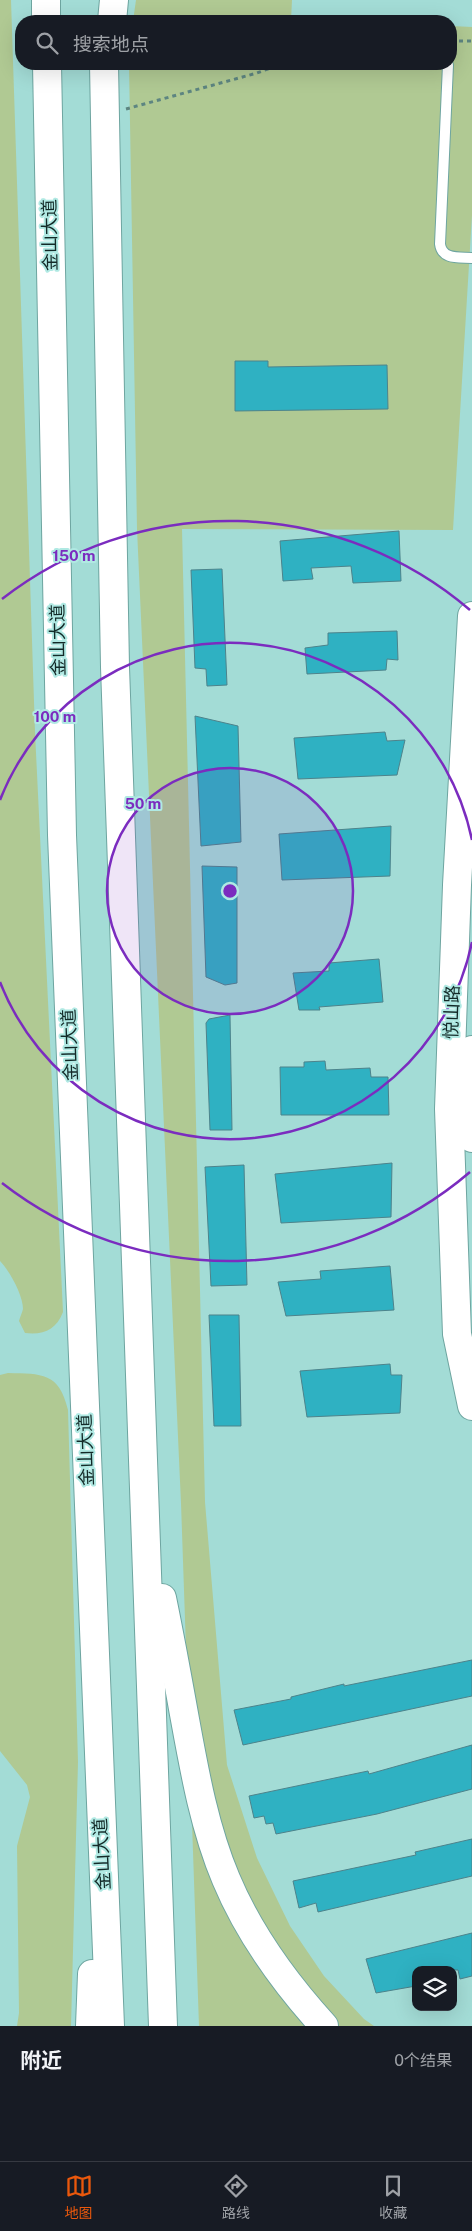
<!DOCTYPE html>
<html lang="zh">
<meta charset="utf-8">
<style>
:root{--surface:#171b24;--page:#20242c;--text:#f1f3f6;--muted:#9ea1a6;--line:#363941;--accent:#ea580c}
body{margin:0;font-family:"Public Sans","Noto Sans SC",sans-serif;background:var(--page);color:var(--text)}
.controls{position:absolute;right:15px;bottom:15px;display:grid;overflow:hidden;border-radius:10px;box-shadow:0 5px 20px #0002}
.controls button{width:45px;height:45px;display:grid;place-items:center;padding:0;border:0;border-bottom:1px solid var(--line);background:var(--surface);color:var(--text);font:25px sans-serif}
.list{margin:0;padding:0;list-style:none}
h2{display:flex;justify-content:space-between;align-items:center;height:65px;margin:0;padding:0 20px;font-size:21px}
h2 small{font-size:16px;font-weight:400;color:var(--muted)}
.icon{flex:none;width:28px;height:28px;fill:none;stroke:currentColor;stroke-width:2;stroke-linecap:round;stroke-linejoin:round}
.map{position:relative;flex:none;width:472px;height:2026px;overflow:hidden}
.search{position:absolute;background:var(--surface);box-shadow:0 5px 20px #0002;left:15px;right:15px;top:15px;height:55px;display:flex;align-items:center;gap:12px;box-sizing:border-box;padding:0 18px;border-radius:20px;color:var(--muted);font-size:19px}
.sheet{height:135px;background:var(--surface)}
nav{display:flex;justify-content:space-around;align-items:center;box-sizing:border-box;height:70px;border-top:1px solid var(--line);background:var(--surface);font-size:14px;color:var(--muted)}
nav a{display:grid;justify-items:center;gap:2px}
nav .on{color:var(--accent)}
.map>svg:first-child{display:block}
.green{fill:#b0c993}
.building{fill:#2fb1c2;stroke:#4d838b}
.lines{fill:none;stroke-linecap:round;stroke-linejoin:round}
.service-casing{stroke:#6ea5a0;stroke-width:12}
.secondary-casing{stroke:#6ea5a0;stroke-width:30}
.trunk-casing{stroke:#6ea5a0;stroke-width:30}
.path{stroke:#5d8581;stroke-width:3;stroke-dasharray:4 4;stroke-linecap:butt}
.service{stroke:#fff;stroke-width:10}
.secondary{stroke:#fff;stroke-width:28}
.trunk{stroke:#fff;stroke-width:28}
.ring{fill:none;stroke:#7b2cbf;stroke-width:2.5}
.labels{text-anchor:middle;stroke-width:4;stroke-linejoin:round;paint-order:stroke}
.street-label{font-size:18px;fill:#132a28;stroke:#b0e9e3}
.centre{fill:#7b2cbf;stroke:#b0e9e3;stroke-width:2.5}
.ring-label{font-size:15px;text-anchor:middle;font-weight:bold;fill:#7b2cbf;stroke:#b0e9e3;stroke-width:4;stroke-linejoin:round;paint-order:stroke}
</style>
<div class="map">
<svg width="472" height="2026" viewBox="0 0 472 2026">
<rect width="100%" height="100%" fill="#a3dcd6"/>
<!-- green -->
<g class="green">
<path d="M 0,0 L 11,0 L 35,732 L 63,1312 C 56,1330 44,1335 25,1333 L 19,1321 C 20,1317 22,1313 23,1309 C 23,1295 9,1270 0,1261 Z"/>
<polygon points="136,0 292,0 291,21 133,21"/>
<polygon points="451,26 472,27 472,215 453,530 182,529 205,1502 227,1765 257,1858 290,1926 324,1976 364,2019 374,2026 199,2026 181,1503 137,529 129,64 451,64"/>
<path d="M 8,1373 C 42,1374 59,1372 68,1410 L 78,1762 L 71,2026 L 17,2026 L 19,2013 L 17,1846 L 30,1797 L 27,1785 L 0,1751 L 0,1375 Z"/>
</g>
<!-- building -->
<g class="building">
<polygon points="235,361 268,361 268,367 387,365 388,409 235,411"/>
<polygon points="399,531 401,581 353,583 351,566 311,568 313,579 283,581 280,541"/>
<polygon points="222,569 227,685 207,686 206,669 195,668 191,570"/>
<polygon points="397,631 398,660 387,659 386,670 307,674 305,648 328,645 328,633"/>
<polygon points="195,716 238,726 241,842 201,846"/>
<polygon points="385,732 387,741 405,740 397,775 298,779 294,738"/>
<polygon points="391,826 390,876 282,880 279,834"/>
<polygon points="202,866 237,867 237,983 225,985 206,977"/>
<polygon points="379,959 383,1002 319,1007 320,1010 299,1010 293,973 329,971 329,963"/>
<polygon points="230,1015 232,1130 210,1130 206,1023 209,1019"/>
<polygon points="325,1061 326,1070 370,1068 371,1077 388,1077 389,1115 281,1115 280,1067 304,1067 304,1062"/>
<polygon points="392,1163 391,1217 281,1223 275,1174"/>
<polygon points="244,1165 247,1285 211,1286 205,1167"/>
<polygon points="390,1266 394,1310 286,1316 278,1282 321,1279 320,1271"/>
<polygon points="209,1315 239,1315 241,1426 214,1426"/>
<polygon points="390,1364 391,1375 402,1375 400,1413 307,1417 300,1371"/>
<polygon points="472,1660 472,1696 243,1745 234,1710 291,1699 291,1697 344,1684 344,1686"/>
<polygon points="472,1745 472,1789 377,1814 276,1834 273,1823 266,1824 264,1816 254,1818 249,1796 368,1771 369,1774"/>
<polygon points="472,1839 472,1876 318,1912 316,1903 299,1908 293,1881 416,1855 415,1852"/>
<polygon points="472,1933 472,1976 460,1979 458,1970 416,1970 416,1986 376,1993 366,1959"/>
</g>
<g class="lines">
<defs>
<path id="service" d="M 448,65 L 440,244 C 442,260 459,257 472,258"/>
<g id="secondary">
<polyline points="472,616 457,885 449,1109 457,1334 472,1406"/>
<polyline points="472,1050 470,1107 472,1138"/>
</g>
<g id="trunk">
<polyline points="46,0 46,21"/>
<polyline points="112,21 114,0"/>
<polyline points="47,64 62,835 110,2026"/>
<polyline points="104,64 115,667 163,2026"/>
<path d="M 162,1598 C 170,1637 177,1675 184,1714 C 194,1769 204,1827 226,1879 C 249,1934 284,1982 324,2026"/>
<polyline points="90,2026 92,1974"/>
</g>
</defs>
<!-- service casing -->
<use href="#service" class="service-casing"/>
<!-- secondary casing -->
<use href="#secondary" class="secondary-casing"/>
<!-- trunk casing -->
<use href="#trunk" class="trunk-casing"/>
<!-- path -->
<g class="path">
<polyline points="451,41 472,41"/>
<polyline points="126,109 257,73 281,64"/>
</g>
<!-- service -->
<use href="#service" class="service"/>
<!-- secondary -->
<use href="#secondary" class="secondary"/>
<!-- trunk -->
<use href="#trunk" class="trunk"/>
</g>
<!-- distance rings -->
<circle cx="230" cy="891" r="123" fill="#7b2cbf" fill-opacity=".12"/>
<g class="ring">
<circle cx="230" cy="891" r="123"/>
<path d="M472 942A247 247 0 0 1 0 982M0 800A247 247 0 0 1 472 840"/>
<path d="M470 1172A370 370 0 0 1 2 1183M2 599A370 370 0 0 1 470 610"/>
</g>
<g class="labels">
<!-- street labels -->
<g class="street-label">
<text transform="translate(50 235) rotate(-91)" y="6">金山大道</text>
<text transform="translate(58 640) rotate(-91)" y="6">金山大道</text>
<text transform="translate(452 1012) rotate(-88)" y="6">悦山路</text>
<text transform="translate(70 1045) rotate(-92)" y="6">金山大道</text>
<text transform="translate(86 1450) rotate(-92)" y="6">金山大道</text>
<text transform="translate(102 1854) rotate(-93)" y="6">金山大道</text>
</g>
</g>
<circle cx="230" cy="891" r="8" class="centre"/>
<g class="ring-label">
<text x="74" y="561">150 m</text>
<text x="55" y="722">100 m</text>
<text x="143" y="809">50 m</text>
</g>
</svg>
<div class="controls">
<button><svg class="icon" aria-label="layers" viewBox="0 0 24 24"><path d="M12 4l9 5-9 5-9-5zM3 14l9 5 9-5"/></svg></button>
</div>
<div class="search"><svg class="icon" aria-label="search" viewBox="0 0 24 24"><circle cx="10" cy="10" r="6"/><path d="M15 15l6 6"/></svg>搜索地点</div>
</div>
<section class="sheet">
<h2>附近<small>0个结果</small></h2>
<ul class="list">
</ul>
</section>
<nav>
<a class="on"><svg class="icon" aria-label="map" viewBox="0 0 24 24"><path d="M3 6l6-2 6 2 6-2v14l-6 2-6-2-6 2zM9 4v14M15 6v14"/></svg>地图</a>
<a><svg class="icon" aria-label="directions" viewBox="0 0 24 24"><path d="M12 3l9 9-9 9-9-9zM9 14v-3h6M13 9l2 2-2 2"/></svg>路线</a>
<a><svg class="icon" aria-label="saved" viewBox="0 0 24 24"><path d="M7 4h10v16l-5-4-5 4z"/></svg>收藏</a>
</nav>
